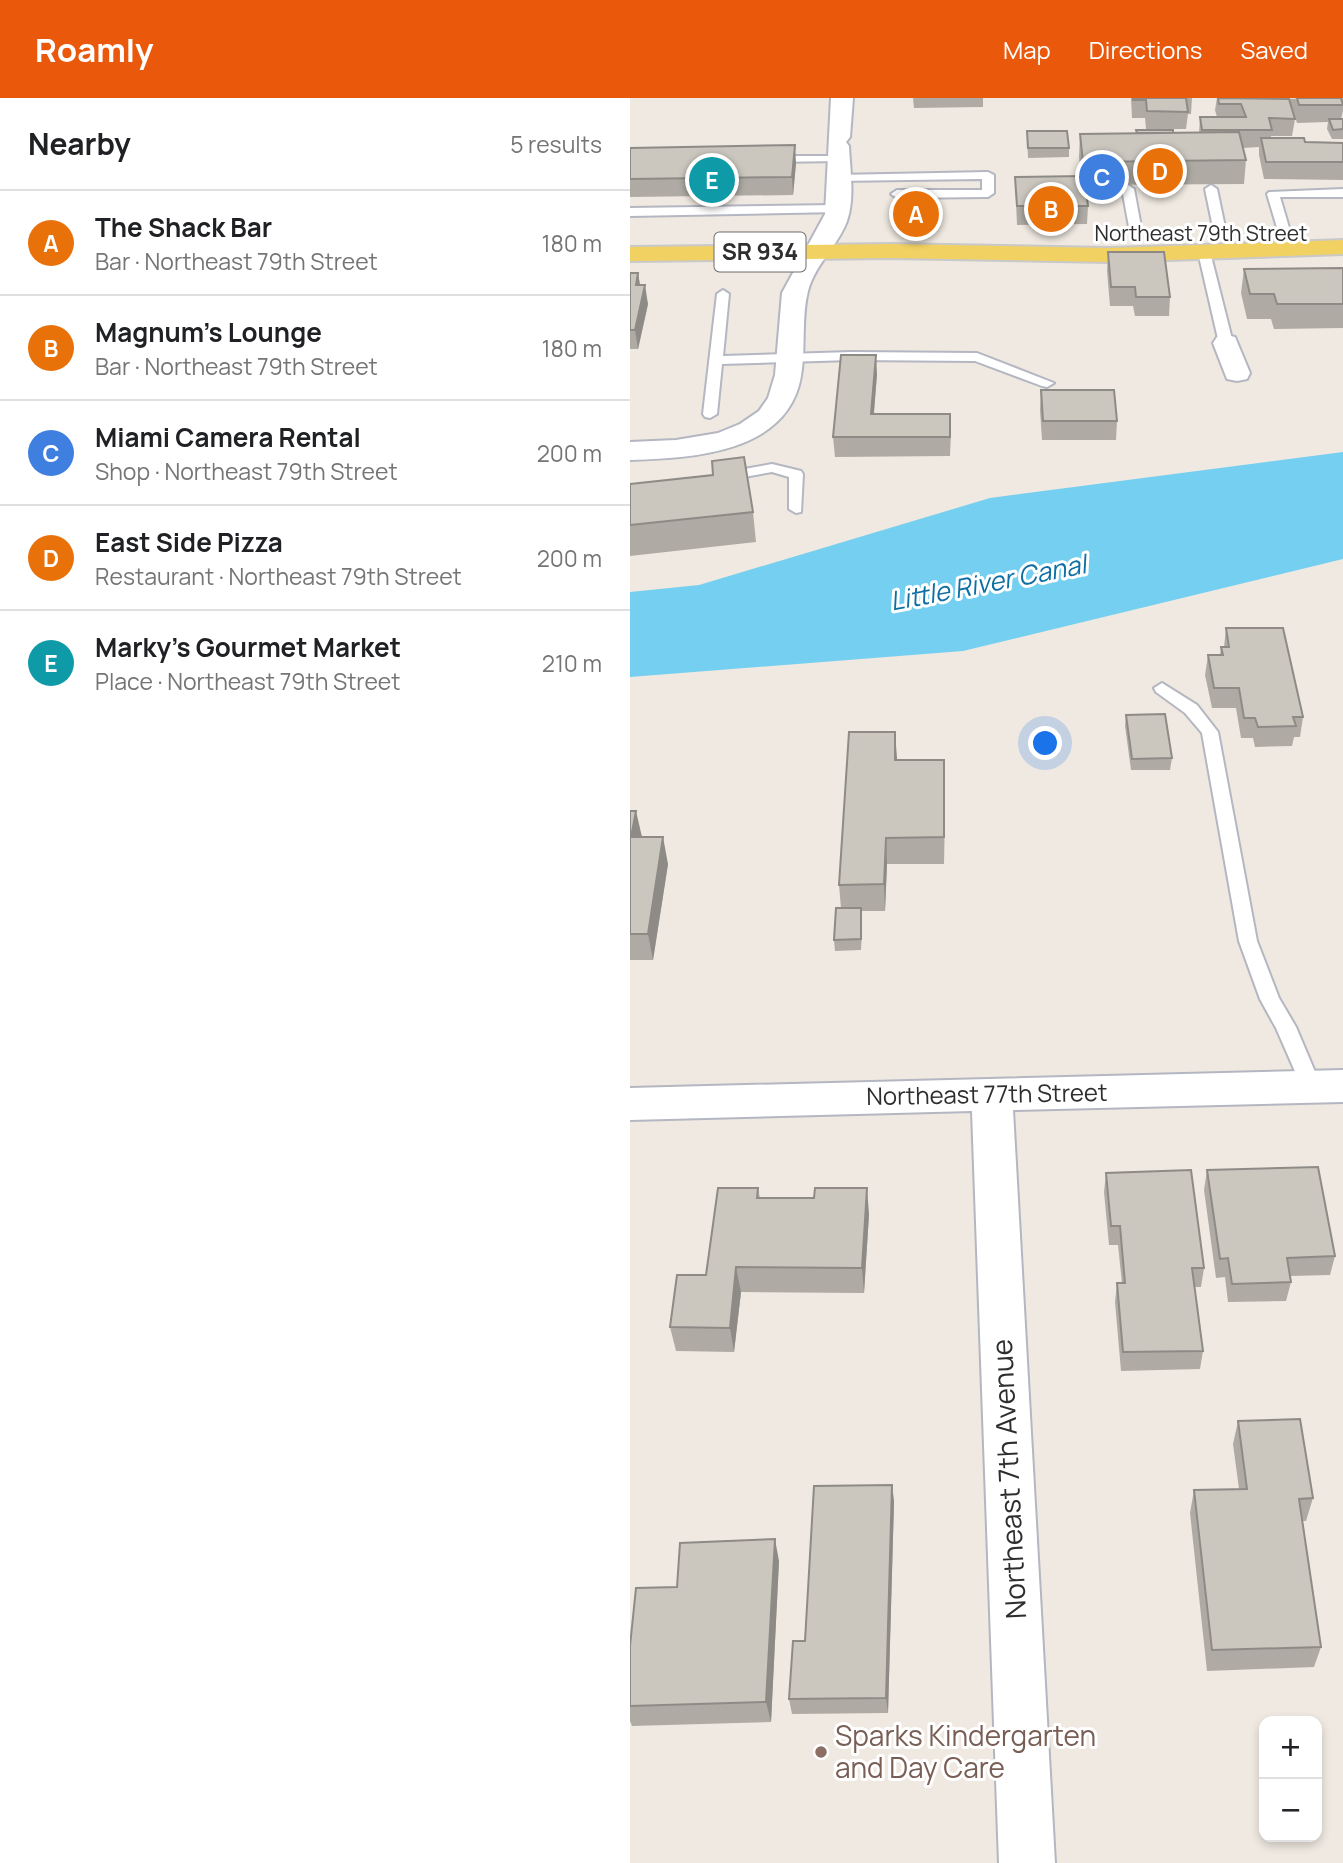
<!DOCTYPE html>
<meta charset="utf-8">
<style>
:root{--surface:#fff;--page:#f6f6f6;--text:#202124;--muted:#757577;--line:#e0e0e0;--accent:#ea580c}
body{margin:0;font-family:Manrope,sans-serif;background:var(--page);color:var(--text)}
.controls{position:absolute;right:21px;bottom:21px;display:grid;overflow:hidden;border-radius:14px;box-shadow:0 4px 10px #0003}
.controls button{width:63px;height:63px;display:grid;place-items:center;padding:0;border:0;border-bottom:2px solid var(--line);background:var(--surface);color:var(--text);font:35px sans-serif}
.you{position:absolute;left:416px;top:646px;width:24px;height:24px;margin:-18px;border:5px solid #fff;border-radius:50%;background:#1a73e8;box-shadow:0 0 0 10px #1a73e833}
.badge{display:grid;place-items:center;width:46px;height:46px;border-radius:50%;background:var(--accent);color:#fff;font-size:23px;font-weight:700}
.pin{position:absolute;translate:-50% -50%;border:4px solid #fff;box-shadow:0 2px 7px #0006}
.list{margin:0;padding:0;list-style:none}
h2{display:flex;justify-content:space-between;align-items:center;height:91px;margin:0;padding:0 28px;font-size:30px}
h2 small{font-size:23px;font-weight:400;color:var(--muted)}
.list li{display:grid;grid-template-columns:46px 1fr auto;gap:21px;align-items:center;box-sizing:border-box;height:105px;padding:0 28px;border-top:2px solid var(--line)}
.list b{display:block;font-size:26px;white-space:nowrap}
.list p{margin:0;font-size:23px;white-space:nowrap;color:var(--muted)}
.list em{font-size:23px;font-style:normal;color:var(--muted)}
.map{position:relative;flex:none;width:713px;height:1765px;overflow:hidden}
header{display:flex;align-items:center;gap:42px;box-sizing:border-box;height:98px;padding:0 35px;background:var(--accent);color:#fff}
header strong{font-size:33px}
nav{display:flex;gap:38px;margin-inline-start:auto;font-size:24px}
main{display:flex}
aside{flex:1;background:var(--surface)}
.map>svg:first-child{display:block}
.water{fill:#75cff0}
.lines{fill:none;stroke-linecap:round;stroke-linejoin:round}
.service-casing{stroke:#b4b7c1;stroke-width:4}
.minor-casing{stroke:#b4b7c1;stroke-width:4}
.primary-casing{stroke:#c9c9c9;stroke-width:4}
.service{fill:#fff;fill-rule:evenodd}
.minor{fill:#fff;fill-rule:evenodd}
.primary{fill:#f2d163;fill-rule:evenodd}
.wall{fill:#afaba4}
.shaded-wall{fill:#8e8b86}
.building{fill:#cbc7bf;stroke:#8e8b86;stroke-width:2}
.education-dot{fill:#8d6e63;stroke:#fff;stroke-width:2.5}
.labels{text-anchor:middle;stroke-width:6;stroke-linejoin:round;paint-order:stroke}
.far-street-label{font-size:21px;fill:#2e2e2e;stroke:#fff}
.shield{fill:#fff;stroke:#6d6d6d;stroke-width:2}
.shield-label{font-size:23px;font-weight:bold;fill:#2e2e2e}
.street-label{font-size:24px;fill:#2e2e2e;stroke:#fff}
.water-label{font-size:26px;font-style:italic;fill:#0d6fa3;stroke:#fff}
.near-street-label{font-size:28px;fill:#2e2e2e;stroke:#fff}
.near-education-label{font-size:28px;fill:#785e54;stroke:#fff;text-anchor:start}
</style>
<header>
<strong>Roamly</strong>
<nav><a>Map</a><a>Directions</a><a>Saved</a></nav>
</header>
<main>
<aside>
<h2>Nearby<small>5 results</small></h2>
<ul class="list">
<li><span class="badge" style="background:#e8710a">A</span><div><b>The Shack Bar</b><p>Bar · Northeast 79th Street</p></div><em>180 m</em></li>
<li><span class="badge" style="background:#e8710a">B</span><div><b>Magnum's Lounge</b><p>Bar · Northeast 79th Street</p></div><em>180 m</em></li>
<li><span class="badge" style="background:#3f7fe0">C</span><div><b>Miami Camera Rental</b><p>Shop · Northeast 79th Street</p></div><em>200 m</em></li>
<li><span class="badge" style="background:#e8710a">D</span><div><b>East Side Pizza</b><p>Restaurant · Northeast 79th Street</p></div><em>200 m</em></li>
<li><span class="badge" style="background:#0f9aa8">E</span><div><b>Marky's Gourmet Market</b><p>Place · Northeast 79th Street</p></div><em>210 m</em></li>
</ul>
</aside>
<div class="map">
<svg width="713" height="1765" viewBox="0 0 713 1765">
<rect width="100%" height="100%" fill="#efe9e1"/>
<!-- water -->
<polygon class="water" points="713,354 713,461 333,553 0,579 0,494 69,487 360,400"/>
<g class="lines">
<defs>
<g id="service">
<polygon points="208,58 214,61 212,63 142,64 136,61 142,58"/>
<polygon points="358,74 364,77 364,95 358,99 267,100 261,96 267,92 352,92 352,81 206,83 200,80 206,77"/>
<polygon points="498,87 504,91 512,134 506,138 500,134 492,91"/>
<polygon points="581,87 587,91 596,134 590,138 584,134 575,91"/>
<polygon points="713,91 713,99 650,99 660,133 654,137 648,133 637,96 639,94"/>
<polygon points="207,107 211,108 211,114 0,118 0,110"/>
<polygon points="574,150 580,154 603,245 596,249 589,245 568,154"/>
<polygon points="93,192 99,196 93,258 221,254 347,255 424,285 417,289 412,288 345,263 221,262 92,266 87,316 80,320 75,319 73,316 87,196"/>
<polygon points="142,366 171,373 173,376 171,414 166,415 159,411 159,379 142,374 92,383 85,379 92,375"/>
<polygon points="532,585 567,607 588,634 627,843 649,900 666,929 691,988 688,994 681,996 674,994 646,930 630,901 609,843 572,635 555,615 526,594 524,590"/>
</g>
<g id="minor">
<path d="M 201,0 L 223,0 L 220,39 L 216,44 L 219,48 C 220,71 225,100 217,123 C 208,148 185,166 178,193 C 171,220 176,250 171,278 C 158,355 63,360 0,362 L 0,344 L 46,342 L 88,335 L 110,326 L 129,313 L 138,300 L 145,277 L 152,195 L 195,116 Z"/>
<polygon points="596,237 605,239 620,275 617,281 607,283 597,281 583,245 587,239"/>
<polygon points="713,972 713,1004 383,1012 425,1765 369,1765 342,1013 0,1022 0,990"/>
</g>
<polygon id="primary" points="713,142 713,156 480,164 261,160 0,163 0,149 261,146 480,150"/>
</defs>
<!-- service casing -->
<use href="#service" class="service-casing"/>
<!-- minor casing -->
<use href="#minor" class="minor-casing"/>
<!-- primary casing -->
<use href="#primary" class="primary-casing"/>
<!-- service -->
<use href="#service" class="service"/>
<!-- minor -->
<use href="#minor" class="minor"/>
<!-- primary -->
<use href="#primary" class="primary"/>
</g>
<!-- wall -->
<g class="wall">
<polygon points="283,0 353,0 353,9 284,10"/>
<polygon points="501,0 562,0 561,16 558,16 556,31 516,31 515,20 502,20"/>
<polygon points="587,0 643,0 643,1 713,0 713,13 711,21 713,21 713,41 702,41 697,31 698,24 667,25 660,3 665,21 662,38 641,38 641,40 675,44 713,45 713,82 634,81 629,57 629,49 613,50 616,62 614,86 456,87 458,108 457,126 387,127 385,79 451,78 449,59 450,36 506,35 506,32 543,35 569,35 570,19 587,19 585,12"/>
<polygon points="397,33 439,50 439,59 398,60"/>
<polygon points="0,50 166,65 163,97 0,99"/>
<polygon points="265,108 306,114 289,125 266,118"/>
<polygon points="478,154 540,199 539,218 505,218 503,208 480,208 477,173"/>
<polygon points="713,170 713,230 644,231 641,221 617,221 611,195 614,171"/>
<polygon points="0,175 8,175 10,187 18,206 8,251 0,251"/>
<polygon points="247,276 244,316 321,335 320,358 205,359 203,339"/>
<polygon points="411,292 487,323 486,342 412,342 410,312"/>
<polygon points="0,386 123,414 126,444 0,458"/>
<polygon points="596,530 673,619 670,639 664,639 662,648 625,649 623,640 611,640 606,610 582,610 575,577 578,557 590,557 591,549 594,549"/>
<polygon points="496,617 542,660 540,672 501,672 495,628"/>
<polygon points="267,662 314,662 314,766 257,766 255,813 231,813 231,852 205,853 204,842 211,810 209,787"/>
<polygon points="0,713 12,739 38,766 23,862 0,862"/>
<polygon points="577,1072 705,1158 700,1177 660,1178 661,1184 656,1203 598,1204 595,1179 586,1180 574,1092"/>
<polygon points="476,1075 574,1170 571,1189 564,1189 573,1253 570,1271 491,1273 485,1204 487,1185 492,1185 488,1147 479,1147 474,1094"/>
<polygon points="128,1090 130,1100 239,1116 234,1195 111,1194 104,1254 46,1253 40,1229 76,1177"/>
<polygon points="608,1323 683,1400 676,1423 672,1423 691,1549 684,1569 577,1573 560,1415 564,1392 609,1391 603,1346"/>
<polygon points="262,1387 264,1404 258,1615 162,1616 159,1601 175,1543"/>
<polygon points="149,1463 141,1624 2,1628 0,1623 0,1548 47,1489"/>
</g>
<!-- shaded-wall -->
<g class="shaded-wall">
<polygon points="165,47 166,65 163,97 162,79"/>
<polygon points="306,104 306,114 289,125 289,115"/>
<polygon points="8,175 11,194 6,187"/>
<polygon points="15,187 18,206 8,251 5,232"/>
<polygon points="246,257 247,276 242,336 241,316"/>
<polygon points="265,634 267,660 266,689 265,662"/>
<polygon points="314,662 315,689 314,766"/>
<polygon points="6,713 12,739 1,739"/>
<polygon points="33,739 38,766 23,862 18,836"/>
<polygon points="256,740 257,766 255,813 254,786"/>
<polygon points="231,810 232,821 231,852"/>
<polygon points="237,1090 239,1116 234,1195 232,1170"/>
<polygon points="106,1169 111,1194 104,1254 100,1230"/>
<polygon points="262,1387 264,1404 258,1615 256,1600"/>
<polygon points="145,1441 149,1463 141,1624 136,1604"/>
</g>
<!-- building -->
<g class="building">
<polygon points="503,0 556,0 558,14 517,13 516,2 503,2"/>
<polygon points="588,0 659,1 665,21 639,20 642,32 572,32 570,19 616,19 611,6 589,6"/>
<polygon points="667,0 711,0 713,7 669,7"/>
<polygon points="699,21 713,21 713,31 703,32"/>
<polygon points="506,32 543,32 543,35 507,35"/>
<polygon points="397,33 437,33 439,50 398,50"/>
<polygon points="609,34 616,62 453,64 450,36"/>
<polygon points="631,40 674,40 675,44 713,45 713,64 636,64"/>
<polygon points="165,47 162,79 0,81 0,50"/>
<polygon points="454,78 458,108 387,108 385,79"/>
<polygon points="283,97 306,104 289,115 265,108"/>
<polygon points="478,154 534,154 540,199 506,199 505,189 481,189"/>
<polygon points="713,170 713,206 647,206 644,196 620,196 614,171"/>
<polygon points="0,175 8,175 6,187 15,187 5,232 0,232"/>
<polygon points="211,257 246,257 241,316 320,316 320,339 203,339"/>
<polygon points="411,292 484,292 487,323 413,323"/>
<polygon points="114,359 123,414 0,427 0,386 83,377 82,363"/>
<polygon points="596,530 653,530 673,619 663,619 666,628 628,629 625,620 614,620 609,590 584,590 578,557 593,557 591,549 599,549"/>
<polygon points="535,616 542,660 502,661 496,617"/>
<polygon points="219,634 265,634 265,662 314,662 314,739 256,740 254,786 209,787"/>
<polygon points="0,713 6,713 1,739 33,739 18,836 0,836"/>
<polygon points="206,810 231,810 231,841 204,842"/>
<polygon points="688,1069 705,1158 657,1160 661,1184 602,1186 598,1160 590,1161 577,1072"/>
<polygon points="561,1072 574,1170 562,1170 573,1253 493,1254 487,1185 495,1185 490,1128 481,1128 476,1075"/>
<polygon points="88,1090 128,1090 127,1100 184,1100 185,1090 237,1090 232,1170 106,1169 100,1230 40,1229 47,1177 76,1177"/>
<polygon points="670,1321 683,1400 669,1401 691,1549 582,1552 564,1392 617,1391 608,1323"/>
<polygon points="262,1387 256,1600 159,1601 163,1543 175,1543 184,1388"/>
<polygon points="145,1441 136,1604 0,1608 0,1548 6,1490 47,1489 50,1445"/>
</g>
<!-- markers -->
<circle class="education-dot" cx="191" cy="1654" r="7"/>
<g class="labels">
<!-- far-street labels -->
<g class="far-street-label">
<text x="571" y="143">Northeast 79th Street</text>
</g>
<!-- shield labels -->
<rect class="shield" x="84.5" y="134.5" width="91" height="39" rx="5"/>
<g class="shield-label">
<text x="130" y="162">SR 934</text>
</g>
<!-- street labels -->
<g class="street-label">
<text transform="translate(357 997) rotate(-1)" y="8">Northeast 77th Street</text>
</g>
<!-- water labels -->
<g class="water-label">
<text transform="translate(358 485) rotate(-11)" y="9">Little River Canal</text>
</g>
<!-- near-street labels -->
<g class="near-street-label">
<text transform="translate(379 1381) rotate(-93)" y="10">Northeast 7th Avenue</text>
</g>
<!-- near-education labels -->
<g class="near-education-label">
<text x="205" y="1648">Sparks Kindergarten<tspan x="205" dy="32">and Day Care</tspan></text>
</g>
</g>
</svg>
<div class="controls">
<button>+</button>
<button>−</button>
</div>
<div class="you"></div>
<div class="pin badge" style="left:286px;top:116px;background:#e8710a">A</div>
<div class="pin badge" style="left:421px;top:111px;background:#e8710a">B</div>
<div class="pin badge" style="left:472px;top:79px;background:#3f7fe0">C</div>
<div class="pin badge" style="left:530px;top:73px;background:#e8710a">D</div>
<div class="pin badge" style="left:82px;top:82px;background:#0f9aa8">E</div>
</div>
</main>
